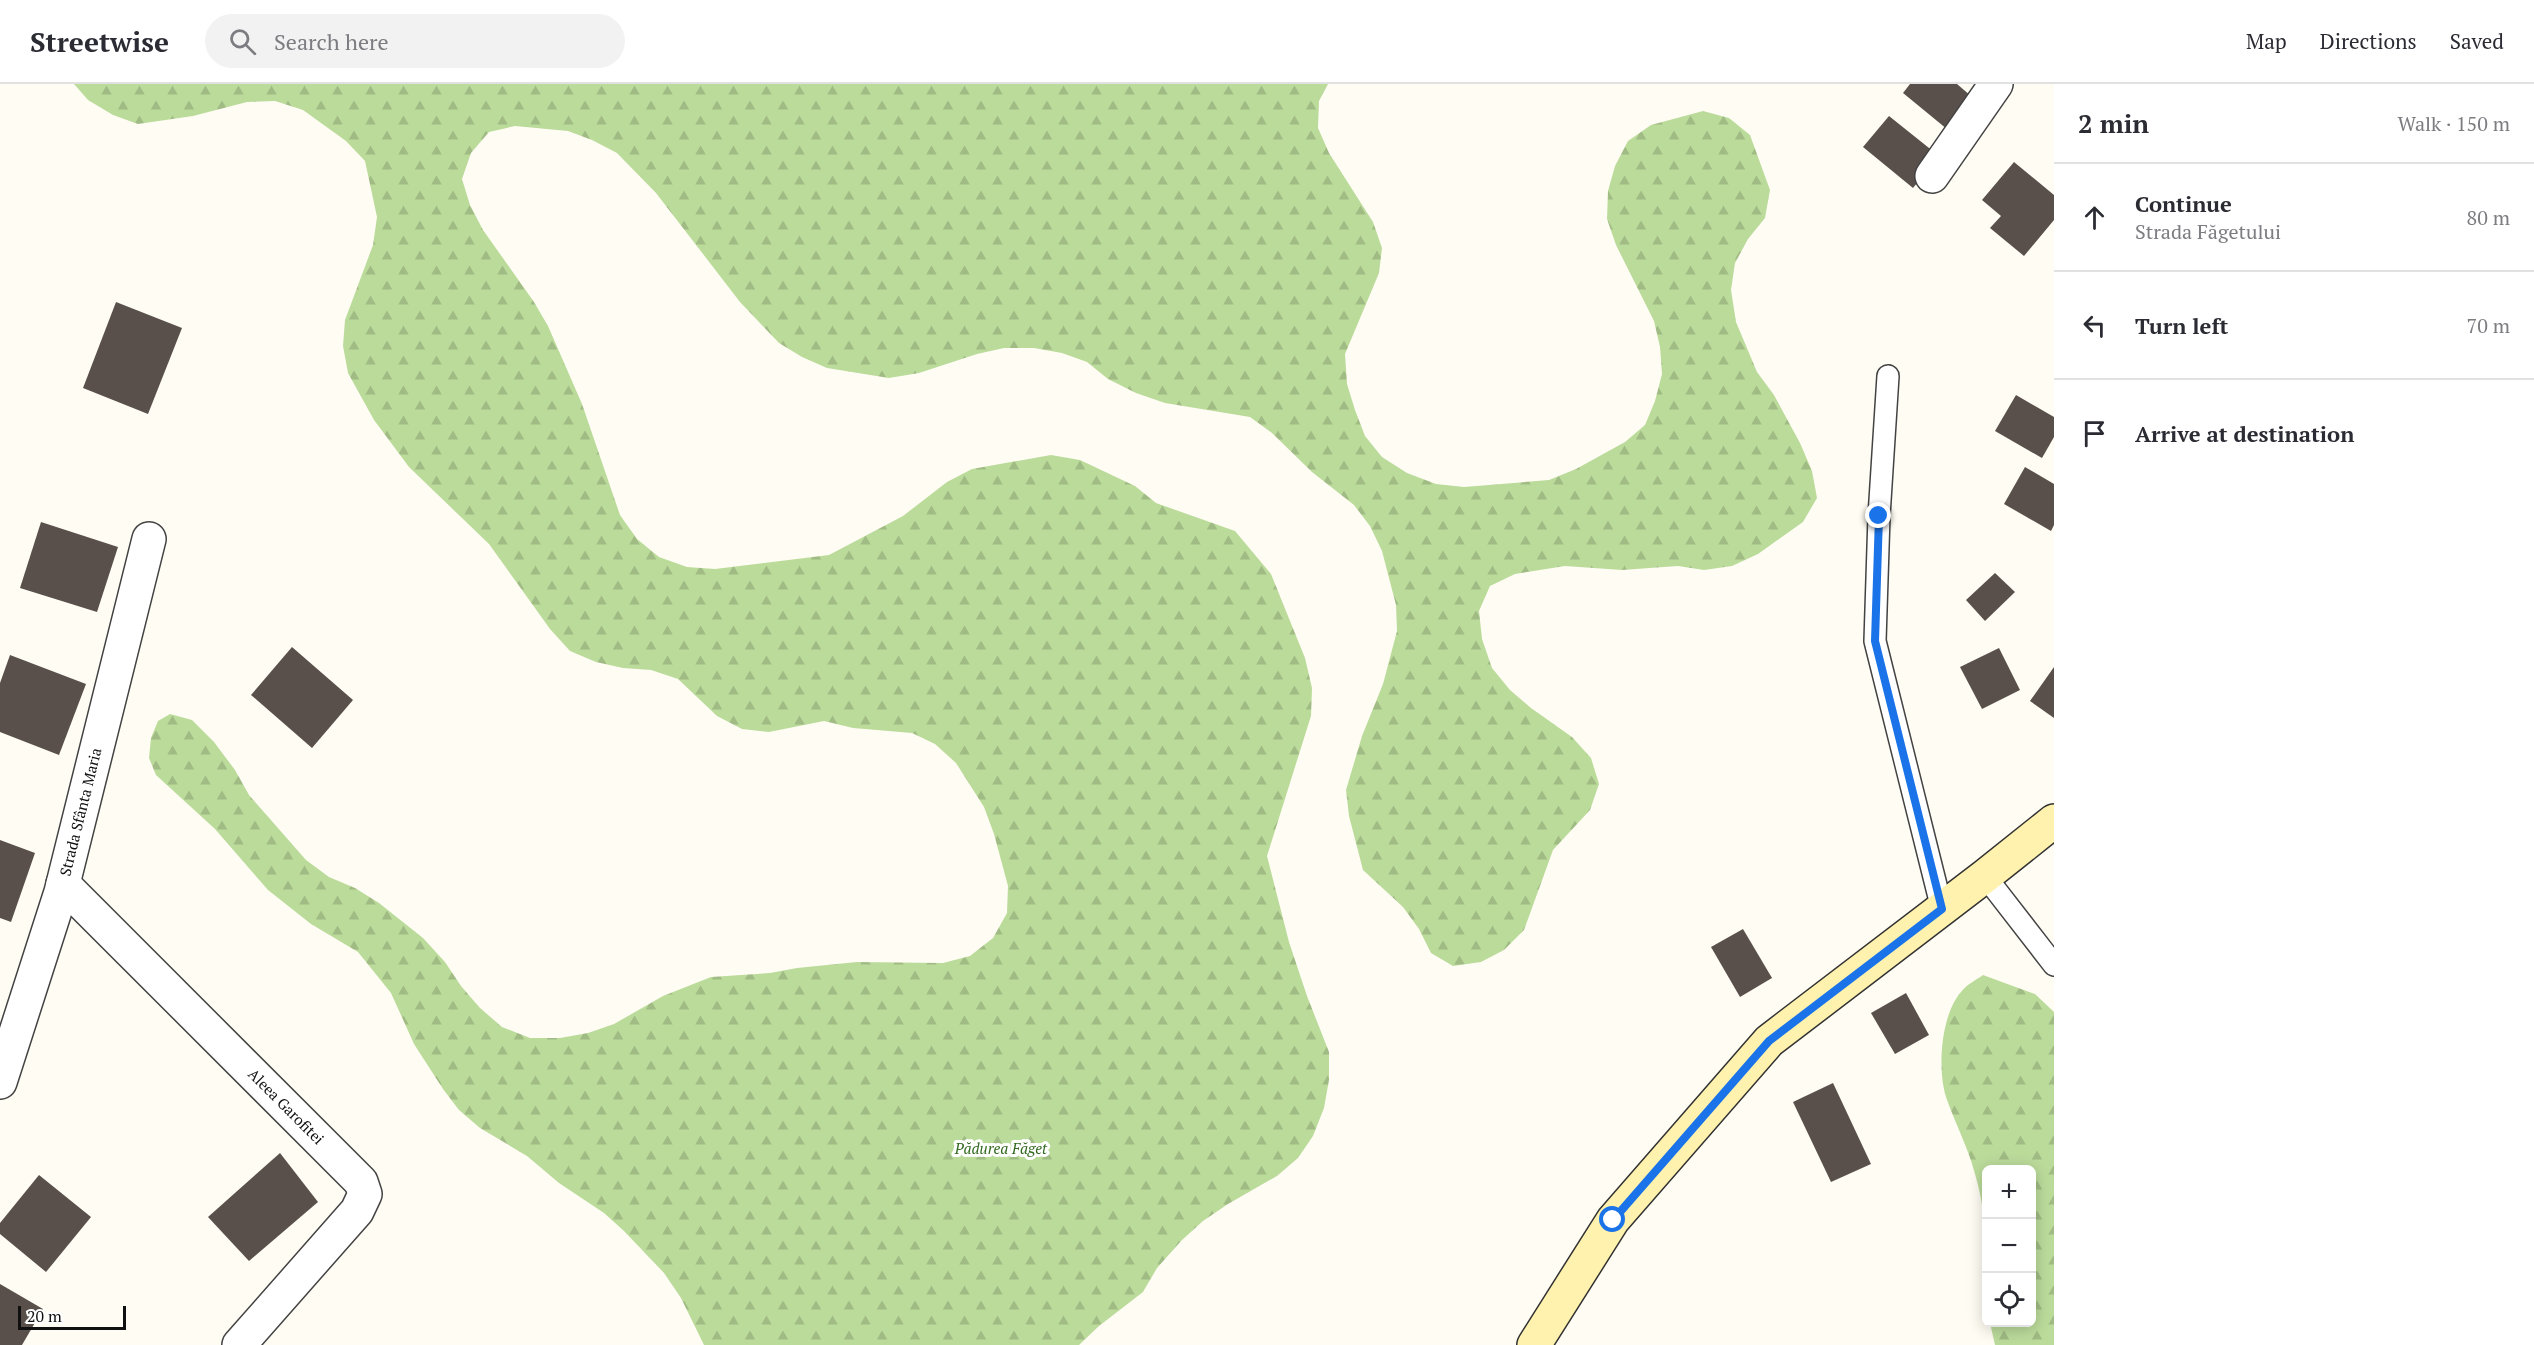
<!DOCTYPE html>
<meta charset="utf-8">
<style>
:root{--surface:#fff;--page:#f2f2f3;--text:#2b2b33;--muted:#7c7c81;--line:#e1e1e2}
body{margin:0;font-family:"PT Serif",serif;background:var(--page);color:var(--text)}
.controls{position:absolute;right:18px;bottom:18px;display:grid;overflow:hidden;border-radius:9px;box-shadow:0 3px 15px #0003}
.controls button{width:54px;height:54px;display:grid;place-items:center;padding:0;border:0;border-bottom:2px solid var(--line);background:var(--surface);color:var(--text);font:30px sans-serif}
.scale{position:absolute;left:18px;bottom:15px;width:108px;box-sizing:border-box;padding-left:6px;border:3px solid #101010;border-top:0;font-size:16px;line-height:21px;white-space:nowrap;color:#101010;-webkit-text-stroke:4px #fff;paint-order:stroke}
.stop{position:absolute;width:18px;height:18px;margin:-14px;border:4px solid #1a73e8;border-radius:50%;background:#fff}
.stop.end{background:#1a73e8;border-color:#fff;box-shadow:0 2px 6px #0008}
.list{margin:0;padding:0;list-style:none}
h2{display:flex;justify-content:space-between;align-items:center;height:78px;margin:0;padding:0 24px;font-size:26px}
h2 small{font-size:20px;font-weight:400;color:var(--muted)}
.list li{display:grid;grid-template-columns:39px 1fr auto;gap:18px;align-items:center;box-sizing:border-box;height:108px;padding:0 24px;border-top:2px solid var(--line)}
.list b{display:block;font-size:22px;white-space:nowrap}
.list p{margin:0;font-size:20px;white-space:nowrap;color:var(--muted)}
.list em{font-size:20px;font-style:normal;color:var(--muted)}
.icon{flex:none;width:33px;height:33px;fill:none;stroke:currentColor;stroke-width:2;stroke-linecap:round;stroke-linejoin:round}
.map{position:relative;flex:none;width:2054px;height:1261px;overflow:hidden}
header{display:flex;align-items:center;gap:36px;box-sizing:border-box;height:84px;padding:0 30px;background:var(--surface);border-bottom:2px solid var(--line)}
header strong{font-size:28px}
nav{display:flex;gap:33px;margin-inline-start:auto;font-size:21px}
.search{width:420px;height:54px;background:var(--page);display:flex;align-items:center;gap:15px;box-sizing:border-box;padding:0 21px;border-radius:33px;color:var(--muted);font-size:22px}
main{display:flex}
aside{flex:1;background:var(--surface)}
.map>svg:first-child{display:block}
.forest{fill:url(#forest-firs)}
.building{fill:#59504c}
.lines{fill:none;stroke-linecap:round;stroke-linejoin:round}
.service-casing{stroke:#434343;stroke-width:24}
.minor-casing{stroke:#434343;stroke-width:36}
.secondary-casing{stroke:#323232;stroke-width:36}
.service{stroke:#fff;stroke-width:21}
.minor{stroke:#fff;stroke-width:33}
.secondary{stroke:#fff2ae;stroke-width:33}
.route{stroke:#1a73e8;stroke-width:8}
.labels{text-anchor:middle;stroke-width:6;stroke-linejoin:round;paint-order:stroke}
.street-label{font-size:15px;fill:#101010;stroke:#fff}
.park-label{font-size:15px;font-style:italic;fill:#32691f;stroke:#fff}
</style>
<header>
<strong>Streetwise</strong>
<div class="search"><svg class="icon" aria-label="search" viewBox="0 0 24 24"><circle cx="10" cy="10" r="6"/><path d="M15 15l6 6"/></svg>Search here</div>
<nav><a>Map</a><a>Directions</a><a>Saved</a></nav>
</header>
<main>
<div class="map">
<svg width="2054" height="1261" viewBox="0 0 2054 1261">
<defs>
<pattern id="forest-firs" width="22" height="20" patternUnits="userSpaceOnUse" patternTransform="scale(1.5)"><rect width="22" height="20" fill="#bbdb9b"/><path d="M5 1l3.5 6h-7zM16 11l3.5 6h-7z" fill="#a0bb84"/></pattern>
</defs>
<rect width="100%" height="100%" fill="#fffcf3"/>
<!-- forest -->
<g class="forest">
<polygon points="74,0 1328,0 1319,17 1318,44 1329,69 1373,138 1382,164 1379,189 1345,270 1347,300 1355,326 1365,352 1382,373 1407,389 1436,400 1464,403 1549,396 1576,385 1625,358 1645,341 1655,317 1662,290 1660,263 1654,237 1616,161 1607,135 1608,107 1615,82 1628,57 1651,41 1703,27 1729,34 1750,51 1770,106 1765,134 1748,155 1735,179 1731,206 1736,238 1757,288 1774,311 1800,359 1812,387 1817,414 1803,438 1758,470 1732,482 1704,486 1678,482 1622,486 1565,482 1515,490 1490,502 1479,527 1482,555 1492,584 1510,606 1531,624 1572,653 1591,674 1599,700 1590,726 1553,766 1524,846 1504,866 1481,878 1453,882 1431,869 1419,845 1403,823 1363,786 1349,732 1346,706 1362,652 1383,600 1397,547 1396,521 1382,467 1370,442 1354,421 1312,388 1272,349 1250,333 1165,319 1136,309 1108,295 1087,278 1062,269 1034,264 1004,264 977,270 919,289 889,294 827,284 802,273 779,259 740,218 656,109 617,69 592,56 568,47 515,42 489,48 471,69 462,95 470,121 483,146 534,218 548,242 582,320 620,431 637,455 659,473 687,483 715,485 829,471 903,432 947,398 972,385 1051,371 1080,376 1135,402 1156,419 1235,447 1271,490 1305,574 1312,604 1311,632 1267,772 1289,858 1307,912 1329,968 1329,996 1324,1024 1313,1052 1298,1074 1277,1092 1228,1120 1203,1137 1182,1156 1157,1184 1143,1208 1099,1242 1079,1261 704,1261 681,1214 664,1189 624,1147 604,1129 559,1099 527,1072 480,1044 459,1026 443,1005 414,960 391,909 358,868 311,840 268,806 215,745 156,691 149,674 151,654 158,637 170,630 192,636 214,658 235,686 249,711 306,776 329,793 355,804 379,819 423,854 445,878 461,902 480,924 502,943 530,954 560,954 588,949 614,940 663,912 711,893 770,889 797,884 857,878 943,879 970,872 993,854 1007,829 1008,802 994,750 984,723 956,679 935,660 912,649 853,644 824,637 769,648 742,645 717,632 678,595 651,586 623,584 596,578 570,567 550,545 489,460 409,383 374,336 348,289 343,262 345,236 373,161 377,133 365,77 346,57 303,26 275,17 247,18 193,32 138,40 113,31 88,16"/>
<path d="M 1983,891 L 2035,910 L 2054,928 L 2054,1261 L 1995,1261 L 1990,1239 L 2032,1238 L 2032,1086 L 1986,1086 L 1986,1180 C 1986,1149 1984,1120 1975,1090 C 1968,1063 1955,1039 1946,1013 C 1937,984 1941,931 1961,908 C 1966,901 1976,896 1983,891 Z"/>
</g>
<!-- building -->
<g class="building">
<polygon points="1910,0 1957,0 1978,18 1953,50 1903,9"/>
<polygon points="1889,32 1939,72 1913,104 1863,63"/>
<polygon points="2014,78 2054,111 2054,136 2024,172 1990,144 2001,132 1982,116"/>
<polygon points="116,218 182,244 148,330 83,304"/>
<polygon points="2016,311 2054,333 2054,353 2042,374 1995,347"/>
<polygon points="2025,383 2054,400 2054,441 2051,447 2004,420"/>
<polygon points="41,438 118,463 97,528 20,504"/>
<polygon points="1995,489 2015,508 1985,537 1966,516"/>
<polygon points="292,563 353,616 312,664 251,611"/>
<polygon points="1999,564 2020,606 1982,625 1960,583"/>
<polygon points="10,571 86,600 59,671 0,648 0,599"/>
<polygon points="2054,583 2054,634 2030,617"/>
<polygon points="0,756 35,769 11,838 0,834"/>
<polygon points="1743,845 1772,894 1740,913 1711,863"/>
<polygon points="1906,909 1929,951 1895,970 1871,929"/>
<polygon points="1833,999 1871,1080 1831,1098 1793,1018"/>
<polygon points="280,1069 318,1118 249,1177 208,1133"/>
<polygon points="39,1091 91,1133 46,1188 0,1150 0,1139"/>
<polygon points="0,1200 43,1225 22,1261 0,1261"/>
</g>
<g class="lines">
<defs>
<g id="service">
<polyline points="1888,292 1879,432 1875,557 1942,825"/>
<polyline points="1985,792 2054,881"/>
</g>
<g id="minor">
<polyline points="1932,92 1996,0"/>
<path id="s1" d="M 63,800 L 361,1098 L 365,1110 L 357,1127 L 239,1261"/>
<path id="s2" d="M 0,998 L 61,808 L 149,455"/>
</g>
<polyline id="secondary" points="1534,1261 1613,1136 1769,957 1985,792 2054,737"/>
</defs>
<!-- service casing -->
<use href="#service" class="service-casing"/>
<!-- minor casing -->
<use href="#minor" class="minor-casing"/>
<!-- secondary casing -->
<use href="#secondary" class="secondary-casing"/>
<!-- service -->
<use href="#service" class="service"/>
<!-- minor -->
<use href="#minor" class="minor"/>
<!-- secondary -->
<use href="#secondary" class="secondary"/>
</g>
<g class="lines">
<!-- route -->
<polyline class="route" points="1613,1136 1769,957 1942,825 1875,557 1879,432"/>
</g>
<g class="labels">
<!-- street labels -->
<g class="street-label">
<text dy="5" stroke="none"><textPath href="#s2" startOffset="282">Strada Sfânta Maria</textPath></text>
<text dy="5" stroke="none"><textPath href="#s1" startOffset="315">Aleea Garofitei</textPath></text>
</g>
<!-- park labels -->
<g class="park-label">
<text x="1001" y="1070">Pădurea Făget</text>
</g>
</g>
</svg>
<div class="controls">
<button>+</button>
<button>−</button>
<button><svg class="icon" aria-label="locate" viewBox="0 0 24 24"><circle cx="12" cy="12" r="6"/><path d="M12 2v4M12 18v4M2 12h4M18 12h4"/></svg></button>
</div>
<div class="scale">20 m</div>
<div class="stop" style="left:1613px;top:1136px"></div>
<div class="stop end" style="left:1879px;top:432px"></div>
</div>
<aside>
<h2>2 min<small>Walk · 150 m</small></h2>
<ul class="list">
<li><svg class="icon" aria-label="ahead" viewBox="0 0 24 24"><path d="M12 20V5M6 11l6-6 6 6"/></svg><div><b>Continue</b><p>Strada Făgetului</p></div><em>80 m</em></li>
<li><svg class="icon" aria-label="left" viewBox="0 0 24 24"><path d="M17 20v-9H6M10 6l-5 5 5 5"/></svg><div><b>Turn left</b></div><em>70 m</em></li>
<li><svg class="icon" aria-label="arrive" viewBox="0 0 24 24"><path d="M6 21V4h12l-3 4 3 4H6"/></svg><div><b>Arrive at destination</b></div></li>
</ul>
</aside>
</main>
